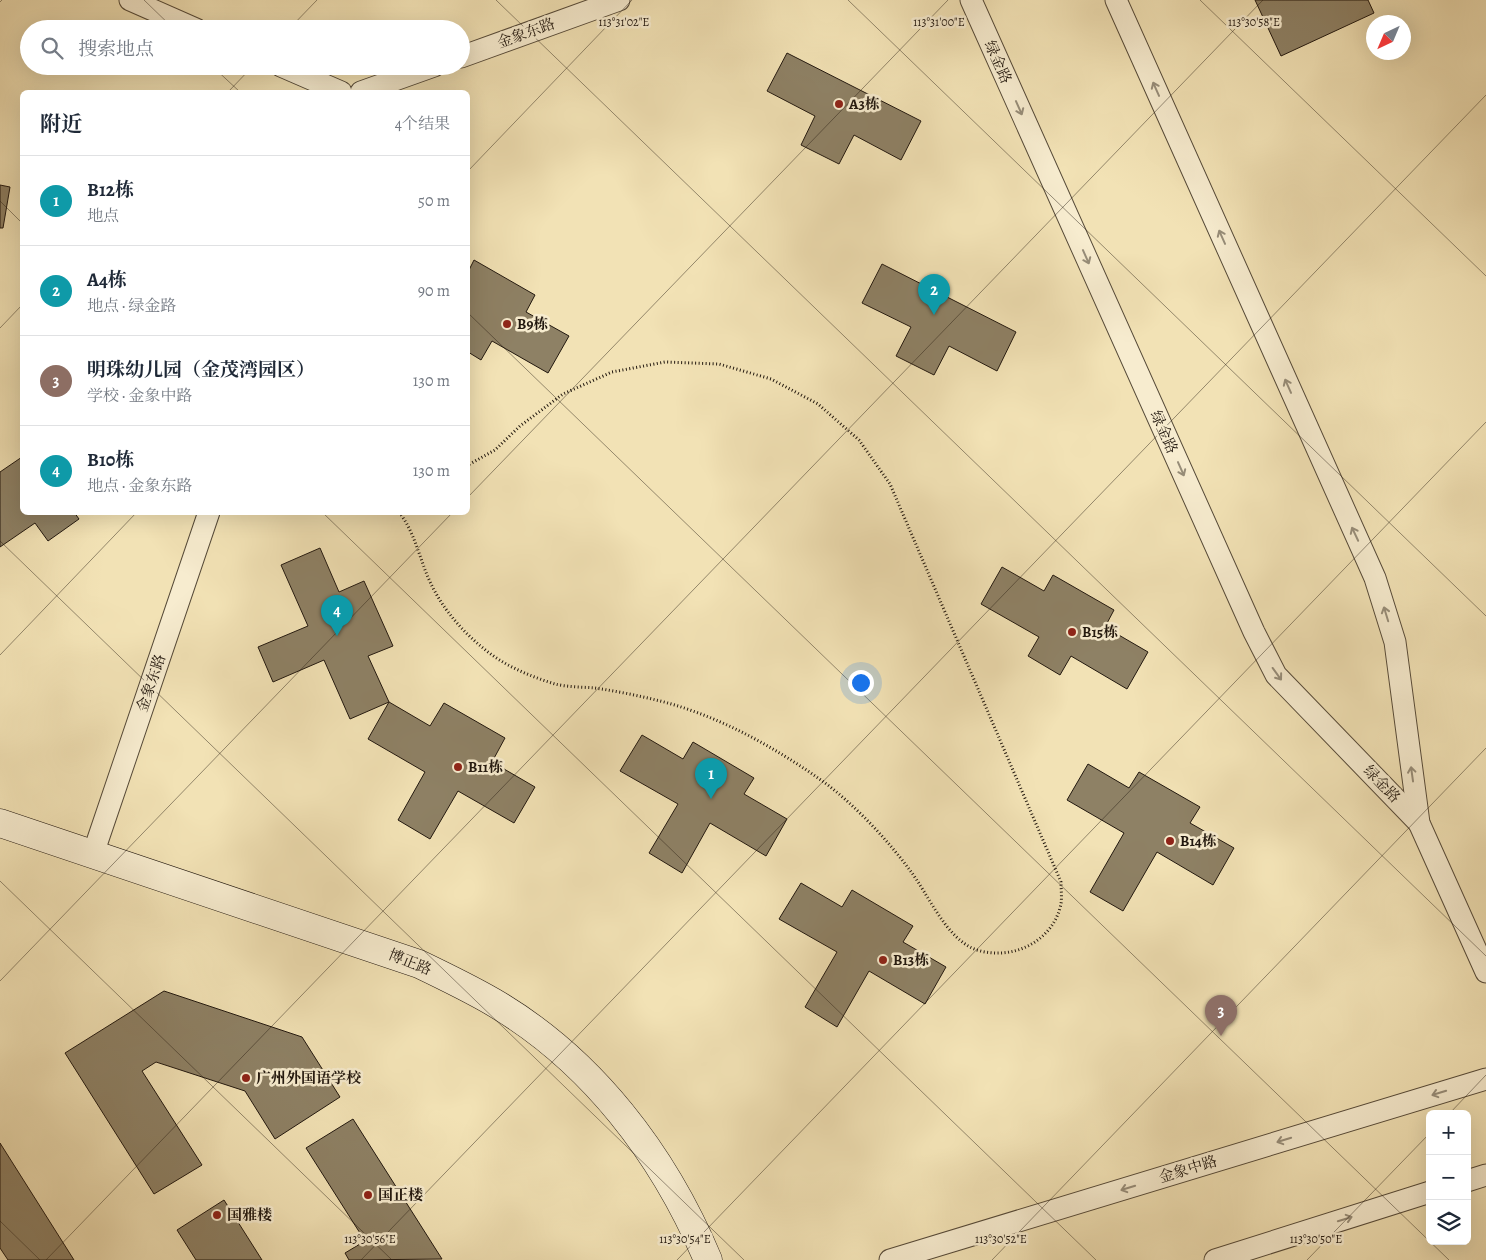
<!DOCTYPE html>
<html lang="zh">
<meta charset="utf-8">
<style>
:root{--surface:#fff;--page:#f6f6f7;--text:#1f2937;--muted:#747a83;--line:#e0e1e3;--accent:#8f2418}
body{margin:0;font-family:Alegreya,"Noto Serif SC",serif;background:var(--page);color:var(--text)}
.controls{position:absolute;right:15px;bottom:15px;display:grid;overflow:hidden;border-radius:8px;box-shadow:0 5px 20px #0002}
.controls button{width:45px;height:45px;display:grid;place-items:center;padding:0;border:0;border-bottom:1px solid var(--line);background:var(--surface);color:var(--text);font:25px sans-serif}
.compass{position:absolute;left:1366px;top:15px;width:45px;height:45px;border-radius:50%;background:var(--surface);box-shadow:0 5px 20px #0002;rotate:224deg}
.you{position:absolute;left:860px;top:682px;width:18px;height:18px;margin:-12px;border:4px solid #fff;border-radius:50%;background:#1a73e8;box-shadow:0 0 0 8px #1a73e833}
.badge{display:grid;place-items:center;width:32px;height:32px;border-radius:50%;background:var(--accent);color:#fff;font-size:16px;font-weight:700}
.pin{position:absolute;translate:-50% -41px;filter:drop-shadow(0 1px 2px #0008)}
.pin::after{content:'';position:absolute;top:26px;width:18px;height:15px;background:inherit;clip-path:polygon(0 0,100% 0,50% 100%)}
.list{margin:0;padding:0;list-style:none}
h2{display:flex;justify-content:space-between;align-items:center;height:65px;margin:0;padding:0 20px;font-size:21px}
h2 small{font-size:16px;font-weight:400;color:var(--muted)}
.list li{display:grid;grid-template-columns:32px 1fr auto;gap:15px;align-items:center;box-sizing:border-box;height:90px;padding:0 20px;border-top:1px solid var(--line)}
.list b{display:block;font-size:19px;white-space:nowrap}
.list p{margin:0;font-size:16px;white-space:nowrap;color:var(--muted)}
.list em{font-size:16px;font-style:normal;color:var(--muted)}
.icon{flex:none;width:28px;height:28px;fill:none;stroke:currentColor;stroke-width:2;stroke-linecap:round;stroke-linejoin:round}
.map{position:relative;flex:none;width:1486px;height:1260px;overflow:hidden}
.search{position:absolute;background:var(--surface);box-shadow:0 5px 20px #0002;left:20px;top:20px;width:450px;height:55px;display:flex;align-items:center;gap:12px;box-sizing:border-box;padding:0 18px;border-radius:28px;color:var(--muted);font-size:19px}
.panel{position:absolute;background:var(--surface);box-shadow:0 5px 20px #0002;left:20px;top:90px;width:450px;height:425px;border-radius:8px}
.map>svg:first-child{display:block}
.building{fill:#8e8165;stroke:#22180f}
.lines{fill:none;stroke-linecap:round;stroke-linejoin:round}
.street-casing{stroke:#564a38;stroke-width:23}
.secondary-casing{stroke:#22180f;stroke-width:29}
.path{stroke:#22180f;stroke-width:3;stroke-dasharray:1 2.5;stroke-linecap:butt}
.street{stroke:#f7eccf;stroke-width:21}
.secondary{stroke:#f7eccf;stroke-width:28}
.oneway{stroke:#978d79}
.ticks{fill:none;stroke:#22180f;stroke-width:1;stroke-opacity:0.45}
.poi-dot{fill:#8f2418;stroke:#f7eccf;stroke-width:2}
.labels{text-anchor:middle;stroke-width:5;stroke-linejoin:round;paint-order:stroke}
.street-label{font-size:15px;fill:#22180f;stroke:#f7eccf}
.poi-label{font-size:15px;font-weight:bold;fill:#22180f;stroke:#f7eccf;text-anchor:start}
.ticks-label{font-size:12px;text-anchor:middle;fill:#22180f;stroke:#f7eccf;stroke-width:5;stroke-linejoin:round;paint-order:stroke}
</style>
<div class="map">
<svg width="1486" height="1260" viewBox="0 0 1486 1260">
<rect width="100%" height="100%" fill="#f2e2b5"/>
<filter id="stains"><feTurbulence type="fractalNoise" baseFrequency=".004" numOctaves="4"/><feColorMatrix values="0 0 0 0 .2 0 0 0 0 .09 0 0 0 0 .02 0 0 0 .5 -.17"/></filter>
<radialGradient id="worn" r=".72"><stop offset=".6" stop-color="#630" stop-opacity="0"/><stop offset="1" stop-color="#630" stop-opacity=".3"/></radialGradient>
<!-- building -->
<g class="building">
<polygon points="1255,0 1368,0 1374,13 1281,56"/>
<polygon points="787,53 921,121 901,160 854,135 839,164 801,145 815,116 767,91"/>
<polygon points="0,185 10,187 3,228 0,228"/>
<polygon points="474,260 535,295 526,312 569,336 548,373 492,341 481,360 468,352 468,272"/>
<polygon points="882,264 1016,332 997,371 949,346 934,375 896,356 911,327 862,303"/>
<polygon points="22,457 22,512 74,512 79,519 48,541 35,523 0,547 0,472"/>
<polygon points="320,548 339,592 364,581 393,646 368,656 389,702 350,719 324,660 273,682 258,647 308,626 281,565"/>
<polygon points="1002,567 1044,591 1053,575 1114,610 1105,627 1148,652 1127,689 1071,656 1060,675 1028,656 1039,637 981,604"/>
<polygon points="389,702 430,726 444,703 505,738 492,762 535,787 514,823 458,791 430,839 398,820 425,772 368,739"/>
<polygon points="642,735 683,759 693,742 754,778 744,794 787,819 766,856 710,823 682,873 649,853 678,804 620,771"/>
<polygon points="1088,764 1129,788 1139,772 1200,807 1190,823 1234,848 1213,885 1157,852 1123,911 1090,892 1124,833 1067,800"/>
<polygon points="801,883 842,907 852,890 913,926 903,942 946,967 925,1004 869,971 837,1027 805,1007 837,952 779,919"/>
<polygon points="164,991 302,1037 340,1097 275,1139 245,1091 156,1062 142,1071 202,1165 154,1194 65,1053"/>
<polygon points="353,1119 442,1259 349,1260 345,1253 365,1241 306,1148"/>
<polygon points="0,1143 74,1260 8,1260 0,1248"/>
<polygon points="224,1200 262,1260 196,1260 177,1230"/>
</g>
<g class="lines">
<defs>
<g id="street">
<polyline points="130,0 196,29"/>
<polyline points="971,0 1254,632 1276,675 1419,823"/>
<polyline points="1116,0 1375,578 1395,642 1419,823 1486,972"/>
<polyline points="461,57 619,0"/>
<polyline points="281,66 341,92"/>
<polyline points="361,92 434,66"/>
<polyline points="93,854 209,512"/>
<polyline points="1467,1181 1486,1175"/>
<polyline points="890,1260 1486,1079"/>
<polyline points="1215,1260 1430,1192"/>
</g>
<path id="secondary" d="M 0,823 L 419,964 C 444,976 469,988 493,1002 C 592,1060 664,1155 708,1260"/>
</defs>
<!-- street casing -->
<use href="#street" class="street-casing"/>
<!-- secondary casing -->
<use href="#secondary" class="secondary-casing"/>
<!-- path -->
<path class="path" d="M 399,512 C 416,534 420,562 432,586 C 444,610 462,631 483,648 C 503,665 529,676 555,684 C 567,687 582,687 595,688 C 615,691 636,695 656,700 C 715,714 771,745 821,780 C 852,802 886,838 909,869 C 928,893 946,940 977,950 C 1012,961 1053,942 1061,904 C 1062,897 1061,889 1061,882 L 890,484 L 859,440 L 818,404 L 771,379 L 719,364 L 665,362 L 612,372 L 563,394 L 520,426 L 495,450 L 468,465"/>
<!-- street -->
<use href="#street" class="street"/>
<!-- secondary -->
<use href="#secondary" class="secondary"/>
</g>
<!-- one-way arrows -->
<defs><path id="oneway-shaft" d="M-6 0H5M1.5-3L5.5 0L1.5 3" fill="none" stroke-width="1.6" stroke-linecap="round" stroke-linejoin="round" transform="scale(1.25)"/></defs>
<g class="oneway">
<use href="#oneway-shaft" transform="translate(1156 89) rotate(-114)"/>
<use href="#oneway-shaft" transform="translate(1019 108) rotate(66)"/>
<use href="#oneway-shaft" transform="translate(1222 237) rotate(-114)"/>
<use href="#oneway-shaft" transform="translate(1086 257) rotate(66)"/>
<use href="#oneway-shaft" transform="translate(1288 386) rotate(-114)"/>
<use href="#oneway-shaft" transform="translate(1181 469) rotate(66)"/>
<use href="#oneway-shaft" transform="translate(1355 534) rotate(-115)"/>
<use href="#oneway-shaft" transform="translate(1386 614) rotate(-107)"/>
<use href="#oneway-shaft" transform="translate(1277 674) rotate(54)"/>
<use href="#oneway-shaft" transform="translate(1412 774) rotate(-98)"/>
<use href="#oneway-shaft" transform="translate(1439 1093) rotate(163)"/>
<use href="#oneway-shaft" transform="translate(1284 1140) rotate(163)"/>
<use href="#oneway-shaft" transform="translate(1128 1188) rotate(163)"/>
<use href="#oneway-shaft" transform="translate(1345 1219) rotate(-17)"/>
</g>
<!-- ticks -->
<path class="ticks" d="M 144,0 L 174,29M 496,0 L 1486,956M 848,0 L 1486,616M 1200,0 L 1486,276M 0,2 L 2,0M 289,29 L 317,0M 212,66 L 240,92M 228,92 L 253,66M 468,171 L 632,0M 0,201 L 22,223M 468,313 L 1449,1260M 0,328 L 22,305M 468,497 L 948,0M 322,512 L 1096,1260M 0,541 L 744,1260M 0,655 L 137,512M 0,881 L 392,1260M 0,981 L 453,512M 1449,1114 L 1486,1075M 0,1221 L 40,1260M 46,1260 L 1263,0M 361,1260 L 1486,95M 677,1260 L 1486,422M 992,1260 L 1486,748M 1307,1260 L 1430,1133"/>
<!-- markers -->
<g class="poi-dot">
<circle cx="839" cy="104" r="5"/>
<circle cx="507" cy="324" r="5"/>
<circle cx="1072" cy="632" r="5"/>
<circle cx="458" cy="767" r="5"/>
<circle cx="1170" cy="841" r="5"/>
<circle cx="883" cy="960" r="5"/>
<circle cx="246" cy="1078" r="5"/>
<circle cx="368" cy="1195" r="5"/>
<circle cx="217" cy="1215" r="5"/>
</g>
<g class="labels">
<!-- street labels -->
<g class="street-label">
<text transform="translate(526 33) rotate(-20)" y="5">金象东路</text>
<text transform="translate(998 62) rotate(66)" y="5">绿金路</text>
<text transform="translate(1164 432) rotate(66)" y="5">绿金路</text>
<text transform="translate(151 683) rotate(-71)" y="5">金象东路</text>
<text transform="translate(1382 784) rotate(46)" y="5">绿金路</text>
<text transform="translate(410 962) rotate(22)" y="5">博正路</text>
<text transform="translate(1188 1169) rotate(-17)" y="5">金象中路</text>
</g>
<!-- poi labels -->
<g class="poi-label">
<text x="849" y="109">A3栋</text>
<text x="517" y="329">B9栋</text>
<text x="1082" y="637">B15栋</text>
<text x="468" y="772">B11栋</text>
<text x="1180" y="846">B14栋</text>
<text x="893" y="965">B13栋</text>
<text x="256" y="1083">广州外国语学校</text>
<text x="378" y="1200">国正楼</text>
<text x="227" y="1220">国雅楼</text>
</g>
</g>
<g class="ticks-label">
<text x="1254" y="26">113°30'58"E</text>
<text x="624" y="26">113°31'02"E</text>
<text x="939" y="26">113°31'00"E</text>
<text x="370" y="1243">113°30'56"E</text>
<text x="685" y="1243">113°30'54"E</text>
<text x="1001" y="1243">113°30'52"E</text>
<text x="1316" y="1243">113°30'50"E</text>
</g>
<rect width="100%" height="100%" filter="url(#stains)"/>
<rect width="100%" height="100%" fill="url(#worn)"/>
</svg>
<div class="controls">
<button>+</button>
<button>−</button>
<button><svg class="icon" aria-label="layers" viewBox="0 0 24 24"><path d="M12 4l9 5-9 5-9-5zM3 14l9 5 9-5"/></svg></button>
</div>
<svg class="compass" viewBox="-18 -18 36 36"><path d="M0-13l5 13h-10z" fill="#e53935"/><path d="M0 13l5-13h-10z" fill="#747a83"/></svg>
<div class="you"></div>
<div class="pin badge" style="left:711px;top:799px;background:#0f9aa8">1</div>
<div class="pin badge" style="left:934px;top:315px;background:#0f9aa8">2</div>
<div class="pin badge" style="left:1221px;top:1036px;background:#8d6e63">3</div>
<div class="pin badge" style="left:337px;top:636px;background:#0f9aa8">4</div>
<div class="search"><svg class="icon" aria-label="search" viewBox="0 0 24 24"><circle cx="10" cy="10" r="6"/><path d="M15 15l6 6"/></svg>搜索地点</div>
<section class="panel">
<h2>附近<small>4个结果</small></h2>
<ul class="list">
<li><span class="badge" style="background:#0f9aa8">1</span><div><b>B12栋</b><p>地点</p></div><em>50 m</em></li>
<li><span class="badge" style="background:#0f9aa8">2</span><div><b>A4栋</b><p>地点 · 绿金路</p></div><em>90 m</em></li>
<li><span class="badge" style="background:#8d6e63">3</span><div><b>明珠幼儿园（金茂湾园区）</b><p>学校 · 金象中路</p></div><em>130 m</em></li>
<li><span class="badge" style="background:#0f9aa8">4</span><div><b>B10栋</b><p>地点 · 金象东路</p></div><em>130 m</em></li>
</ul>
</section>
</div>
